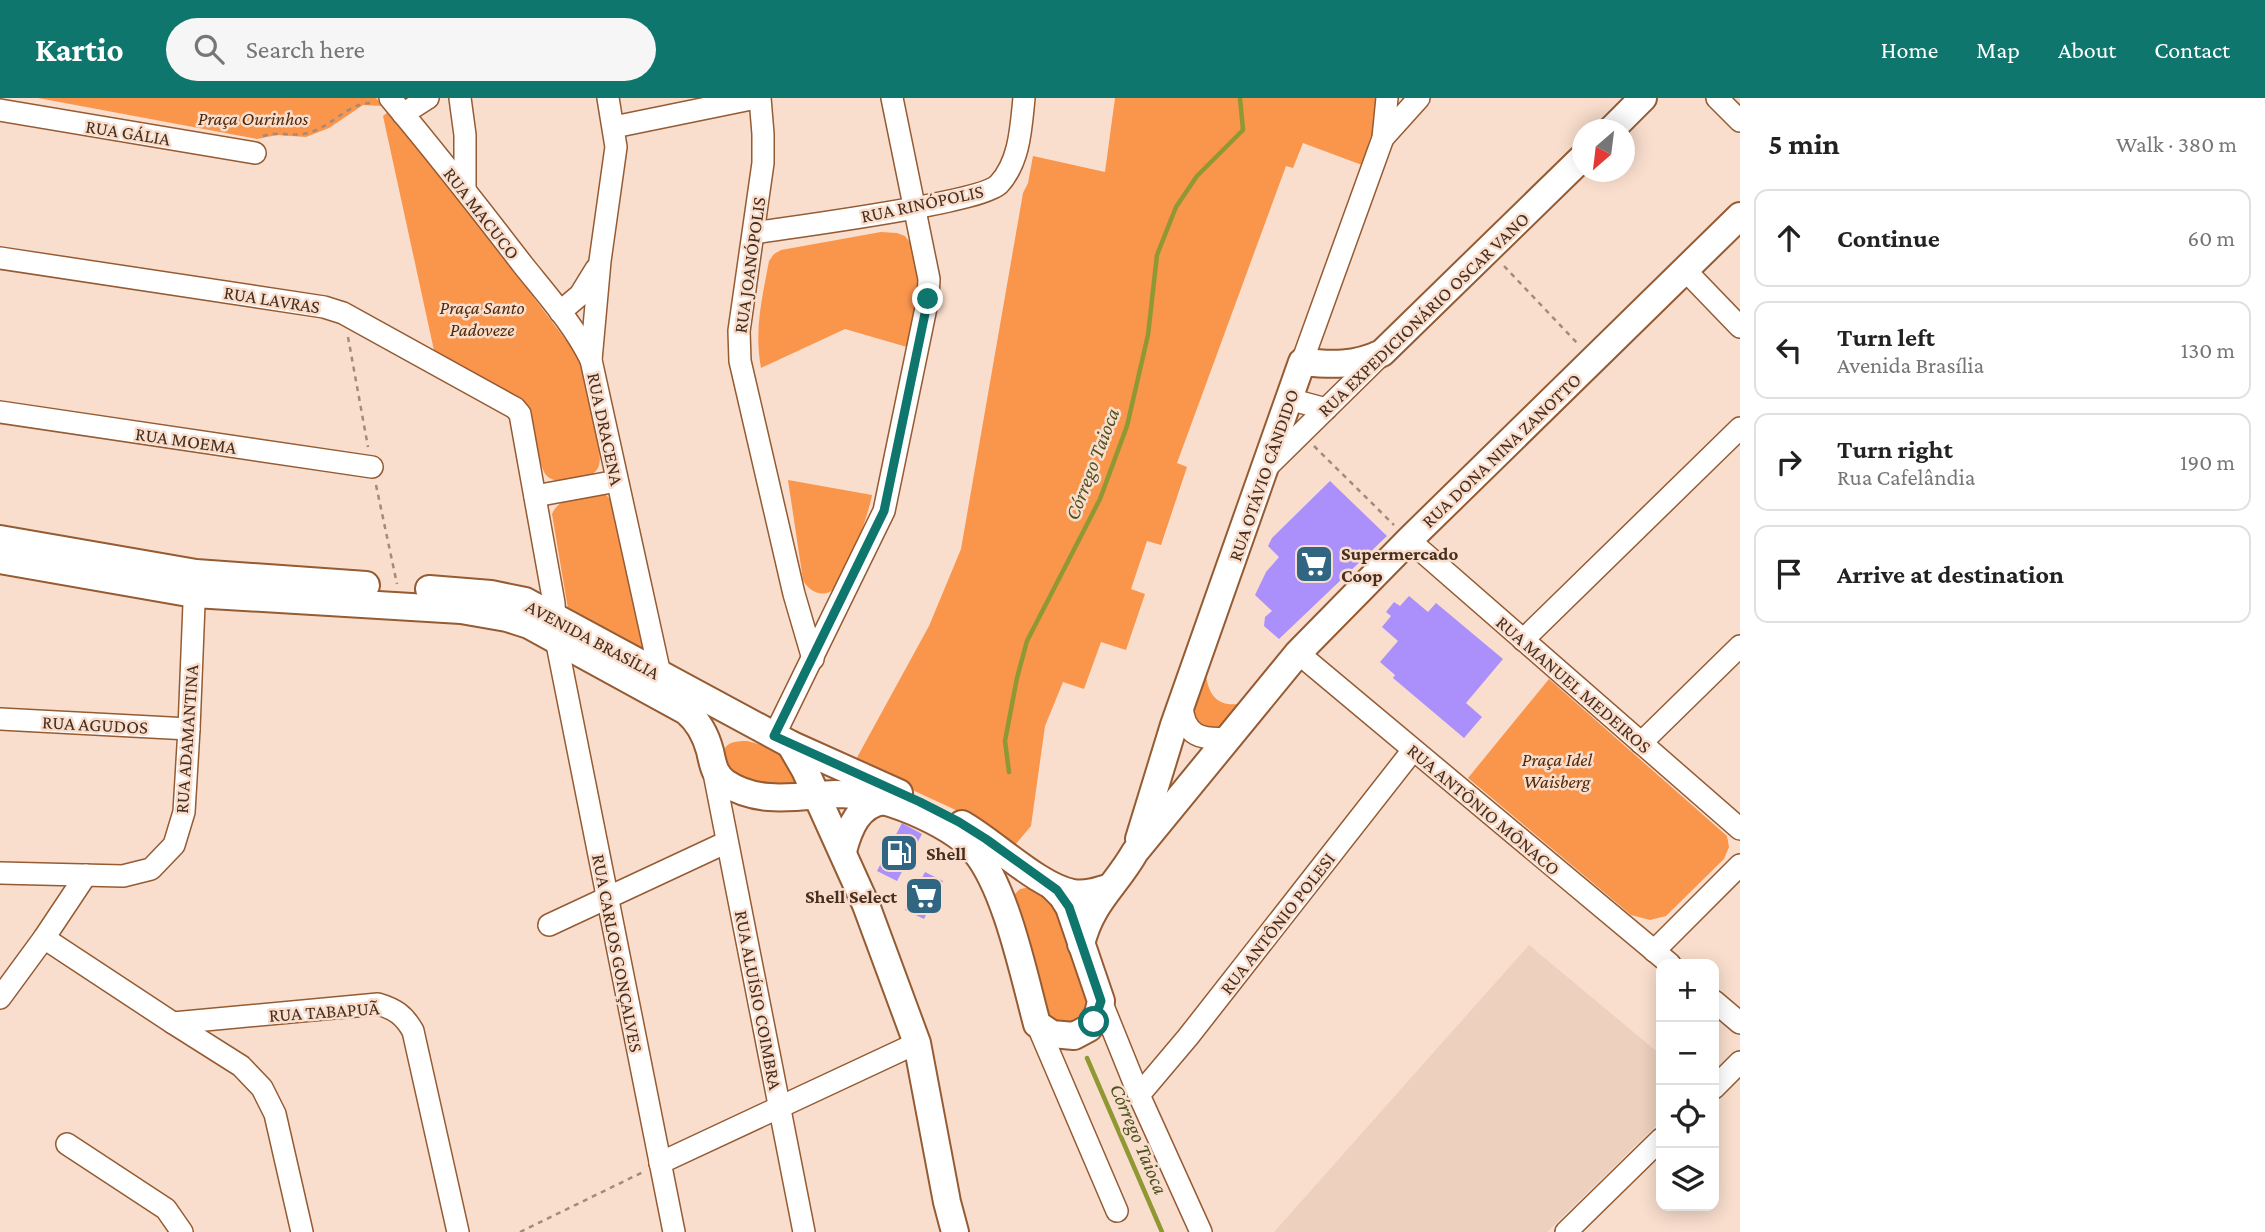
<!DOCTYPE html>
<meta charset="utf-8">
<style>
:root{--surface:#fff;--page:#f6f6f6;--text:#222;--muted:#767676;--line:#e0e0e0;--accent:#0f766e}
body{margin:0;font-family:"Crimson Pro",serif;background:var(--page);color:var(--text)}
.controls{position:absolute;right:21px;bottom:21px;display:grid;overflow:hidden;border-radius:14px;box-shadow:0 4px 18px #0003}
.controls button{width:63px;height:63px;display:grid;place-items:center;padding:0;border:0;border-bottom:2px solid var(--line);background:var(--surface);color:var(--text);font:35px sans-serif}
.compass{position:absolute;left:1572px;top:21px;width:63px;height:63px;border-radius:50%;background:var(--surface);box-shadow:0 4px 18px #0003;rotate:208deg}
.stop{position:absolute;width:21px;height:21px;margin:-16px;border:5px solid #0f766e;border-radius:50%;background:#fff}
.stop.end{background:#0f766e;border-color:#fff;box-shadow:0 2px 7px #0008}
.list{margin:0;padding:0;list-style:none}
h2{display:flex;justify-content:space-between;align-items:center;height:91px;margin:0;padding:0 28px;font-size:30px}
h2 small{font-size:23px;font-weight:400;color:var(--muted)}
.list li{display:grid;grid-template-columns:46px 1fr auto;gap:21px;align-items:center;box-sizing:border-box;height:98px;margin:0 14px 14px;padding:0 14px;border:2px solid var(--line);border-radius:14px}
.list b{display:block;font-size:26px;white-space:nowrap}
.list p{margin:0;font-size:23px;white-space:nowrap;color:var(--muted)}
.list em{font-size:23px;font-style:normal;color:var(--muted)}
.icon{flex:none;width:38px;height:38px;fill:none;stroke:currentColor;stroke-width:2;stroke-linecap:round;stroke-linejoin:round}
.map{position:relative;flex:none;width:1740px;height:1134px;overflow:hidden}
header{display:flex;align-items:center;gap:42px;box-sizing:border-box;height:98px;padding:0 35px;background:var(--accent);color:#fff}
header strong{font-size:33px}
nav{display:flex;gap:38px;margin-inline-start:auto;font-size:24px}
.search{width:490px;height:63px;background:var(--page);display:flex;align-items:center;gap:18px;box-sizing:border-box;padding:0 24px;border-radius:38px;color:var(--muted);font-size:26px}
main{display:flex}
aside{flex:1;background:var(--surface)}
.map>svg:first-child{display:block}
.built{fill:#edd0bd}
.green{fill:#fa954c}
.lines{fill:none;stroke-linecap:round;stroke-linejoin:round}
.stream{stroke:#909834;stroke-width:4.5}
.building{fill:#ab8ffb}
.minor-casing{stroke:#955b32;stroke-width:24}
.major-casing{stroke:#955b32;stroke-width:30}
.path{stroke:#a58a79;stroke-width:2.5;stroke-dasharray:5 5;stroke-linecap:butt}
.minor{stroke:#fff;stroke-width:21}
.major{stroke:#fff;stroke-width:26}
.route{stroke:#0f766e;stroke-width:9}
.labels{text-anchor:middle;stroke-width:5;stroke-linejoin:round;paint-order:stroke}
.park-label{font-size:19px;font-style:italic;fill:#502808;stroke:#f9decd}
.street-label{font-size:19px;fill:#482e1d;stroke:#f9decd}
.poi-label{font-size:19px;font-weight:bold;fill:#482e1d;stroke:#f9decd;text-anchor:start}
.water-label{font-size:21px;font-style:italic;fill:#4c511d;stroke:#f9decd}
</style>
<header>
<strong>Kartio</strong>
<div class="search"><svg class="icon" aria-label="search" viewBox="0 0 24 24"><circle cx="10" cy="10" r="6"/><path d="M15 15l6 6"/></svg>Search here</div>
<nav><a>Home</a><a>Map</a><a>About</a><a>Contact</a></nav>
</header>
<main>
<div class="map">
<svg width="1740" height="1134" viewBox="0 0 1740 1134">
<rect width="100%" height="100%" fill="#f9decd"/>
<!-- built -->
<polygon class="built" points="1529,847 1661,957 1661,1023 1547,1134 1274,1134"/>
<!-- green -->
<g class="green">
<polygon points="38,0 376,0 383,8 363,7 329,30 306,39 277,37 257,41"/>
<polygon points="1115,0 1379,0 1373,31 1362,67 1303,45 1293,70 1286,68 1177,365 1187,369 1161,447 1147,443 1131,491 1145,496 1126,552 1101,544 1084,591 1063,584 1045,628 1031,728 1015,747 973,720 854,665 929,528 961,451 1023,95 1028,85 1033,58 1105,74"/>
<path d="M 388,14 L 477,125 L 575,254 L 581,270 L 599,352 C 600,360 601,367 596,373 C 587,384 555,388 546,377 C 538,366 534,329 530,314 L 435,257 L 383,18 Z"/>
<path d="M 881,134 L 897,135 L 905,138 L 912,147 L 920,184 L 919,198 L 907,249 L 845,231 L 761,270 C 754,231 762,201 769,163 L 774,156 L 781,152 Z"/>
<path d="M 788,382 L 872,397 C 869,415 847,478 835,490 C 824,501 809,494 803,482 Z"/>
<path d="M 604,395 L 613,404 L 645,558 L 569,517 L 568,511 L 552,416 C 560,397 585,399 604,395 Z"/>
<path d="M 1206,577 C 1209,600 1220,610 1243,605 L 1222,633 L 1202,630 C 1187,611 1199,597 1206,577 Z"/>
<polygon points="1549,581 1727,738 1729,749 1724,761 1666,818 1650,822 1631,817 1468,680"/>
<path d="M 747,643 C 777,650 782,656 797,681 L 793,689 L 762,693 L 720,667 C 723,647 727,643 747,643 Z"/>
<polygon points="1031,789 1043,796 1055,809 1088,894 1088,913 1079,923 1070,928 1047,922 1013,798 1020,791"/>
</g>
<g class="lines">
<!-- stream -->
<g class="stream">
<polyline points="1009,674 1005,643 1017,580 1027,543 1100,401 1127,328 1148,237 1157,157 1176,109 1197,78 1243,32 1240,0"/>
<polyline points="1087,960 1162,1134"/>
</g>
</g>
<!-- building -->
<g class="building">
<polygon points="1330,383 1387,438 1279,541 1264,528 1265,519 1272,513 1255,497 1266,474 1279,459 1268,448 1272,440"/>
<polygon points="1409,498 1428,514 1436,505 1503,561 1466,605 1482,619 1464,640 1393,580 1395,577 1380,564 1398,543 1382,529 1391,518 1386,514 1394,504 1400,508"/>
<polygon points="902,725 922,736 897,783 877,773"/>
<polygon points="925,774 943,783 924,821 905,812"/>
</g>
<g class="lines">
<defs>
<g id="minor">
<path d="M 390,0 C 436,55 480,111 523,167 C 547,197 574,227 591,262"/>
<polyline points="460,0 465,37 465,92"/>
<polyline points="608,0 616,49 600,163 591,262 660,576"/>
<polyline points="760,0 763,36 763,65 739,233 740,263 794,496 813,561"/>
<polyline points="1717,0 1740,23"/>
<polyline points="0,12 255,55"/>
<polyline points="403,16 428,0"/>
<polyline points="614,29 756,0"/>
<polyline points="1383,40 1419,0"/>
<path d="M 754,135 C 792,129 981,105 999,86 C 1020,63 1021,29 1024,0"/>
<polyline points="0,160 324,209 343,215 515,310 520,316 554,505 556,541 674,1134"/>
<polyline points="1685,172 1740,229"/>
<polyline points="560,214 580,197 596,171"/>
<polyline points="1302,264 1383,40 1387,0"/>
<polyline points="1289,301 1326,311"/>
<polyline points="0,314 372,369"/>
<polyline points="1265,371 1382,256"/>
<polyline points="535,398 617,383"/>
<polyline points="1409,442 1740,731"/>
<polyline points="1523,542 1740,330"/>
<polyline points="1298,555 1670,866"/>
<path d="M 1182,607 C 1184,639 1202,642 1229,640"/>
<polyline points="0,621 189,631"/>
<polyline points="774,638 884,413 928,200 929,181 892,0"/>
<polyline points="1641,645 1740,548"/>
<polyline points="713,670 804,1134"/>
<polyline points="0,775 123,778 151,771 174,747 184,714 189,631 195,481"/>
<polyline points="549,827 727,744"/>
<path d="M 44,840 L 173,925 L 378,906 C 395,911 404,917 413,933 L 458,1134"/>
<polyline points="1654,853 1740,767"/>
<polyline points="0,900 44,840 86,777"/>
<polyline points="1101,903 1139,997 1201,1134"/>
<polyline points="1714,903 1740,925"/>
<polyline points="173,925 241,968 262,990 275,1016 302,1134"/>
<polyline points="1037,926 1117,1113"/>
<polyline points="1714,990 1740,964"/>
<polyline points="1139,997 1188,939 1413,652"/>
<polyline points="67,1046 166,1111 182,1134"/>
<polyline points="660,1065 917,945"/>
<polyline points="1566,1134 1661,1041"/>
</g>
<g id="major">
<polyline points="1611,32 1643,0"/>
<polyline points="0,441 196,475 366,487"/>
<path d="M 0,462 L 194,496 L 461,512 L 507,520 L 529,527 L 686,613 C 698,623 706,638 710,653 C 713,666 714,677 726,685 C 758,707 799,698 835,696 C 861,696 888,703 912,713 C 933,722 958,734 974,752 C 1006,789 1024,878 1037,926 L 1052,936 L 1074,938 L 1089,930 L 1098,916 L 1101,903 L 1069,809 L 1062,798 L 1053,789"/>
<polyline points="429,491 491,496 525,503 790,646 899,695"/>
<polyline points="790,646 805,672 866,807 917,945 947,1104 955,1134"/>
<path d="M 962,726 C 994,744 1039,789 1073,795 C 1086,797 1098,793 1110,789"/>
<path d="M 1139,741 L 1174,627 L 1302,264 C 1332,267 1355,268 1382,255 L 1582,60"/>
<path d="M 843,753 C 849,731 858,706 884,703"/>
<path d="M 1081,846 C 1092,803 1115,789 1135,754 L 1298,555 L 1409,442 L 1740,118"/>
</g>
</defs>
<!-- minor casing -->
<use href="#minor" class="minor-casing"/>
<!-- major casing -->
<use href="#major" class="major-casing"/>
<!-- path -->
<g class="path">
<path d="M 263,38 C 279,33 293,39 308,35 C 332,29 348,4 373,5"/>
<polyline points="1504,168 1579,247"/>
<polyline points="348,239 368,349"/>
<polyline points="1314,348 1394,427"/>
<polyline points="376,387 397,486"/>
<polyline points="520,1134 643,1074"/>
</g>
<!-- minor -->
<use href="#minor" class="minor"/>
<!-- major -->
<use href="#major" class="major"/>
</g>
<g class="lines">
<!-- route -->
<polyline class="route" points="928,201 884,413 774,638 920,704 959,724 986,741 1057,792 1069,809 1101,903 1094,924"/>
</g>
<!-- icons -->
<defs>
<symbol id="supermarket-square" viewBox="-11 -11 22 22"><rect x="-9" y="-9" width="18" height="18" rx="4" fill="#316682" stroke="#f9decd"/><path d="M-6-5.5h2.5l.6 2H6L4.5 2H-2.5L-4.4-4H-6ZM-1.5 3.2a1.3 1.3 0 1 0 .1 0ZM3 3.2a1.3 1.3 0 1 0 .1 0Z" fill="#fff"/></symbol>
<symbol id="fuel-square" viewBox="-11 -11 22 22"><rect x="-9" y="-9" width="18" height="18" rx="4" fill="#316682" stroke="#f9decd"/><path d="M-5.5-6h7V0h2V4h1.3V-2.5L3-4.5l.8-.8L6-3V5H2.5V1h-1V6h-7ZM-4.2-4.7v3.2H.2V-4.7Z" fill="#fff"/></symbol>
</defs>
<g fill-rule="evenodd">
<use href="#supermarket-square" x="1292" y="444" width="44" height="44"/>
<use href="#fuel-square" x="877" y="733" width="44" height="44"/>
<use href="#supermarket-square" x="902" y="776" width="44" height="44"/>
</g>
<g class="labels">
<!-- park labels -->
<g class="park-label">
<text x="253" y="27">Praça Ourinhos</text>
<text x="482" y="216">Praça Santo<tspan x="482" dy="22">Padoveze</tspan></text>
<text x="1557" y="668">Praça Idel<tspan x="1557" dy="22">Waisberg</tspan></text>
</g>
<!-- street labels -->
<g class="street-label">
<text transform="translate(128 34) rotate(9)" y="7">RUA GÁLIA</text>
<text transform="translate(922 105) rotate(-12)" y="7">RUA RINÓPOLIS</text>
<text transform="translate(482 115) rotate(52)" y="7">RUA MACUCO</text>
<text transform="translate(749 167) rotate(-82)" y="7">RUA JOANÓPOLIS</text>
<text transform="translate(272 201) rotate(9)" y="7">RUA LAVRAS</text>
<text transform="translate(1423 216) rotate(-44)" y="7">RUA EXPEDICIONÁRIO OSCAR VANO</text>
<text transform="translate(606 331) rotate(78)" y="7">RUA DRACENA</text>
<text transform="translate(186 342) rotate(8)" y="7">RUA MOEMA</text>
<text transform="translate(1501 352) rotate(-44)" y="7">RUA DONA NINA ZANOTTO</text>
<text transform="translate(1263 377) rotate(-71)" y="7">RUA OTÁVIO CÂNDIDO</text>
<text transform="translate(593 541) rotate(28)" y="7">AVENIDA BRASÍLIA</text>
<text transform="translate(1574 586) rotate(41)" y="7">RUA MANUEL MEDEIROS</text>
<text transform="translate(95 626) rotate(3)" y="7">RUA AGUDOS</text>
<text transform="translate(186 641) rotate(-86)" y="7">RUA ADAMANTINA</text>
<text transform="translate(1484 711) rotate(40)" y="7">RUA ANTÔNIO MÔNACO</text>
<text transform="translate(1277 825) rotate(-52)" y="7">RUA ANTÔNIO POLESI</text>
<text transform="translate(618 855) rotate(79)" y="7">RUA CARLOS GONÇALVES</text>
<text transform="translate(759 902) rotate(79)" y="7">RUA ALUÍSIO COIMBRA</text>
<text transform="translate(324 913) rotate(-4)" y="7">RUA TABAPUÃ</text>
</g>
<!-- poi labels -->
<g class="poi-label">
<text x="1341" y="462">Supermercado<tspan x="1341" dy="22">Coop</tspan></text>
<text x="926" y="762">Shell</text>
<text x="897" y="805" text-anchor="end">Shell Select</text>
</g>
<!-- water labels -->
<g class="water-label">
<text transform="translate(1092 366) rotate(-69)" y="7">Córrego Taioca</text>
<text transform="translate(1139 1041) rotate(67)" y="7">Córrego Taioca</text>
</g>
</g>
</svg>
<div class="controls">
<button>+</button>
<button>−</button>
<button><svg class="icon" aria-label="locate" viewBox="0 0 24 24"><circle cx="12" cy="12" r="6"/><path d="M12 2v4M12 18v4M2 12h4M18 12h4"/></svg></button>
<button><svg class="icon" aria-label="layers" viewBox="0 0 24 24"><path d="M12 4l9 5-9 5-9-5zM3 14l9 5 9-5"/></svg></button>
</div>
<svg class="compass" viewBox="-18 -18 36 36"><path d="M0-13l5 13h-10z" fill="#e53935"/><path d="M0 13l5-13h-10z" fill="#767676"/></svg>
<div class="stop" style="left:1094px;top:924px"></div>
<div class="stop end" style="left:928px;top:201px"></div>
</div>
<aside>
<h2>5 min<small>Walk · 380 m</small></h2>
<ul class="list">
<li><svg class="icon" aria-label="ahead" viewBox="0 0 24 24"><path d="M12 20V5M6 11l6-6 6 6"/></svg><div><b>Continue</b></div><em>60 m</em></li>
<li><svg class="icon" aria-label="left" viewBox="0 0 24 24"><path d="M17 20v-9H6M10 6l-5 5 5 5"/></svg><div><b>Turn left</b><p>Avenida Brasília</p></div><em>130 m</em></li>
<li><svg class="icon" aria-label="right" viewBox="0 0 24 24"><path d="M7 20v-9h11M14 6l5 5-5 5"/></svg><div><b>Turn right</b><p>Rua Cafelândia</p></div><em>190 m</em></li>
<li><svg class="icon" aria-label="arrive" viewBox="0 0 24 24"><path d="M6 21V4h12l-3 4 3 4H6"/></svg><div><b>Arrive at destination</b></div></li>
</ul>
</aside>
</main>
